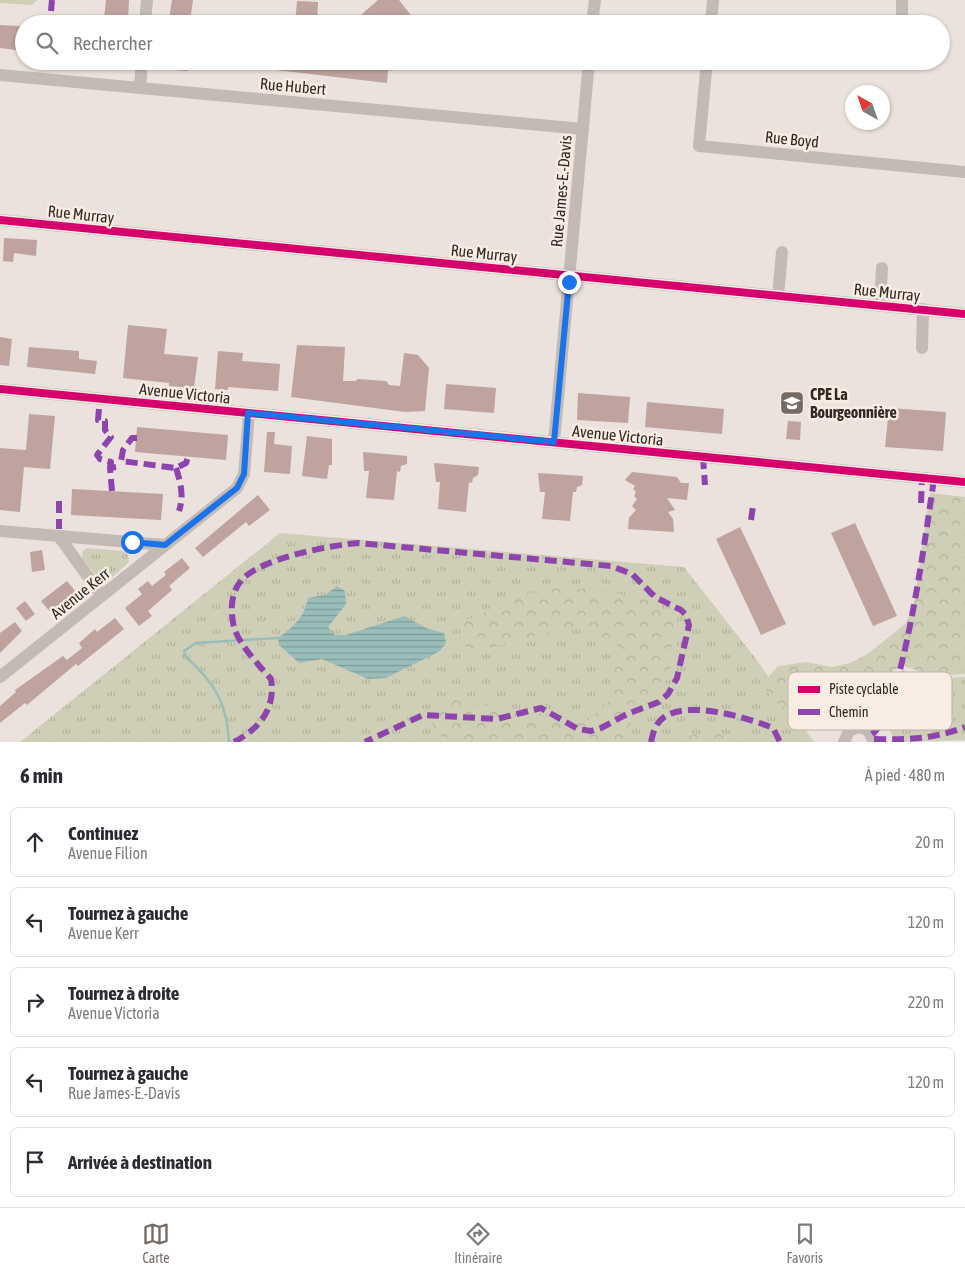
<!DOCTYPE html>
<html lang="fr">
<meta charset="utf-8">
<style>
:root{--surface:#fff;--page:#f2f2f3;--text:#2b2b33;--muted:#7c7c81;--line:#e1e1e2;--accent:#746965}
body{margin:0;font-family:"Asap Condensed",sans-serif;background:var(--page);color:var(--text)}
.compass{position:absolute;left:845px;top:85px;width:45px;height:45px;border-radius:50%;background:var(--surface);box-shadow:0 1px 4px #0004;rotate:320deg}
.stop{position:absolute;width:15px;height:15px;margin:-11px;border:4px solid #1a73e8;border-radius:50%;background:#fff}
.stop.end{background:#1a73e8;border-color:#fff;box-shadow:0 1px 5px #0008}
.list{margin:0;padding:0;list-style:none}
h2{display:flex;justify-content:space-between;align-items:center;height:65px;margin:0;padding:0 20px;font-size:21px}
h2 small{font-size:16px;font-weight:400;color:var(--muted)}
.list li{display:grid;grid-template-columns:32px 1fr auto;gap:15px;align-items:center;box-sizing:border-box;height:70px;margin:0 10px 10px;padding:0 10px;border:1px solid var(--line);border-radius:8px}
.list b{display:block;font-size:19px;white-space:nowrap}
.list p{margin:0;font-size:16px;white-space:nowrap;color:var(--muted)}
.list em{font-size:16px;font-style:normal;color:var(--muted)}
.icon{flex:none;width:28px;height:28px;fill:none;stroke:currentColor;stroke-width:2;stroke-linecap:round;stroke-linejoin:round}
.map{position:relative;flex:none;width:965px;height:742px;overflow:hidden}
.search{position:absolute;background:var(--surface);box-shadow:0 1px 4px #0004;left:15px;right:15px;top:15px;height:55px;display:flex;align-items:center;gap:12px;box-sizing:border-box;padding:0 18px;border-radius:28px;color:var(--muted);font-size:19px}
.sheet{height:465px;background:var(--surface)}
nav{display:flex;justify-content:space-around;align-items:center;box-sizing:border-box;height:70px;border-top:1px solid var(--line);background:var(--surface);font-size:14px;color:var(--muted)}
nav a{display:grid;justify-items:center;gap:2px}
nav .on{color:var(--accent)}
.map>svg:first-child{display:block}
.grass{fill:url(#grass-tufts)}
.forest{fill:url(#forest-crowns)}
.water{fill:url(#water-rules)}
.lines{fill:none;stroke-linecap:round;stroke-linejoin:round}
.stream{stroke:#99beb9;stroke-width:2.5}
.building{fill:#bea39e}
.minor{stroke:#c3bab6;stroke-width:12}
.quiet{stroke:#8e44ad;stroke-width:6;stroke-dasharray:12 6;stroke-linecap:butt}
.cycleway-casing{stroke:#f9ece3;stroke-width:11}
.cycleway{stroke:#d6006c;stroke-width:8}
.route{stroke:#1a73e8;stroke-width:6}
.labels{text-anchor:middle;stroke-width:5;stroke-linejoin:round;paint-order:stroke}
.street-label{font-size:16px;fill:#342825;stroke:#f9ece3}
.poi-label{font-size:16px;font-weight:bold;fill:#342825;stroke:#f9ece3;text-anchor:start}
.key{fill:#f9ece3;stroke:#beb1aa;stroke-width:1}
.key-label{font-size:14px;fill:#342825}
</style>
<div class="map">
<svg width="965" height="742" viewBox="0 0 965 742">
<defs>
<pattern id="grass-tufts" width="24" height="20" patternUnits="userSpaceOnUse" patternTransform="scale(1.25)"><rect width="24" height="20" fill="#cecfb6"/><path d="M3 7l-1-3M5 7V3M7 7l1-3M15 17l-1-3M17 17v-4M19 17l1-3" fill="none" stroke="#b2b29c"/></pattern>
<pattern id="forest-crowns" width="20" height="18" patternUnits="userSpaceOnUse" patternTransform="scale(1.25)"><rect width="20" height="18" fill="#cecfb6"/><path d="M2 6a3 3 0 1 1 6 0M12 15a3 3 0 1 1 6 0" fill="none" stroke="#b2b29c"/></pattern>
<pattern id="water-rules" width="6" height="5" patternUnits="userSpaceOnUse" patternTransform="scale(1.25)"><rect width="6" height="5" fill="#99beb9"/><path d="M0 2.5h6" fill="none" stroke="#7e9a96"/></pattern>
</defs>
<rect width="100%" height="100%" fill="#ebe2dd"/>
<!-- grass -->
<g class="grass">
<polygon points="0,0 37,0 32,5 0,3"/>
<polygon points="280,533 684,567 756,659 814,742 20,742"/>
<polygon points="87,548 123,551 128,554 129,562 108,581 100,581 82,558 83,551"/>
<polygon points="903,670 925,679 965,677 965,740 896,742 883,719 895,675"/>
</g>
<!-- forest -->
<g class="forest">
<polygon points="930,493 965,497 965,674 931,676 902,665 810,727 773,700 762,684 778,666 806,662 832,667 850,663 869,653 906,623 914,603"/>
<polygon points="543,588 594,589 649,600 674,620 671,665 663,689 630,725 629,742 494,742 435,736 431,716 454,700 587,721 613,698 617,644 578,625 482,650 456,645 466,620"/>
<polygon points="719,732 733,739 731,742 684,742 687,736"/>
</g>
<!-- water -->
<path class="water" d="M 337,586 L 345,591 L 346,604 L 328,627 L 335,635 L 346,635 L 404,616 L 426,628 L 444,633 L 446,642 L 440,651 L 386,678 L 368,679 L 322,659 L 299,663 L 279,645 L 278,638 C 294,626 304,618 308,598 L 325,595 Z"/>
<g class="lines">
<!-- stream -->
<path class="stream" d="M 229,742 C 227,702 214,682 185,656 L 184,651 L 196,643 L 278,638"/>
</g>
<!-- building -->
<g class="building">
<polygon points="106,0 129,0 128,22 104,19"/>
<polygon points="172,0 193,0 190,21 169,18"/>
<polygon points="378,0 399,0 418,24 368,24 362,14"/>
<polygon points="297,1 318,2 317,24 295,24"/>
<polygon points="0,25 20,26 20,34 24,34 24,51 0,48"/>
<polygon points="163,61 188,61 188,71 162,69"/>
<polygon points="240,61 399,61 388,71 387,83 240,66"/>
<polygon points="4,238 37,240 36,256 14,253 13,262 3,261"/>
<polygon points="128,325 167,329 164,354 198,357 194,388 169,386 169,383 123,378"/>
<polygon points="0,337 12,339 9,366 0,365"/>
<polygon points="297,345 345,347 343,381 355,381 358,379 386,381 389,385 400,386 404,353 418,355 429,368 425,411 405,412 291,397"/>
<polygon points="29,347 79,351 79,359 97,361 95,374 27,367"/>
<polygon points="218,351 243,353 242,361 280,364 278,391 228,387 228,390 215,389"/>
<polygon points="446,384 496,388 494,413 444,409"/>
<polygon points="578,393 630,397 628,423 577,420"/>
<polygon points="647,402 724,409 722,434 645,427"/>
<polygon points="889,408 946,412 943,451 885,447"/>
<polygon points="29,414 55,416 50,469 24,467 20,512 0,510 0,448 26,450"/>
<polygon points="788,421 801,422 800,440 786,439"/>
<polygon points="137,427 228,435 226,460 135,452"/>
<polygon points="267,432 275,432 274,444 292,446 290,474 264,472"/>
<polygon points="307,436 332,439 332,465 329,465 327,479 302,476"/>
<polygon points="363,452 407,456 407,464 401,466 400,472 397,471 394,500 366,498 369,471 364,471"/>
<polygon points="434,463 479,467 478,475 473,478 472,483 469,482 466,512 438,509 440,482 436,482"/>
<polygon points="632,472 677,477 681,483 689,483 687,500 667,498 675,510 668,512 673,519 674,532 628,529 629,518 636,510 632,506 637,499 634,496 636,492 633,489 635,486 625,480"/>
<polygon points="538,473 583,476 582,485 577,487 576,492 573,492 570,521 542,519 545,492 540,492"/>
<polygon points="72,489 163,494 161,520 71,515"/>
<polygon points="258,495 270,510 249,526 246,522 203,557 195,548"/>
<polygon points="855,523 897,616 873,626 831,533"/>
<polygon points="740,527 786,624 761,635 716,539"/>
<polygon points="42,550 45,570 32,572 30,552"/>
<polygon points="182,558 190,568 169,586 172,590 148,611 152,616 139,626 125,608 142,594 138,589 148,581 152,586 166,575 164,572"/>
<polygon points="67,581 76,592 51,613 41,601"/>
<polygon points="25,601 35,614 26,621 16,608"/>
<polygon points="115,618 124,629 78,666 76,664 27,705 25,703 0,723 0,706 16,692 15,690 63,656 67,660 82,648 79,643 95,629 97,632"/>
<polygon points="15,622 22,631 0,653 0,633"/>
</g>
<g class="lines">
<!-- minor -->
<g class="minor">
<polyline points="902,0 902,24"/>
<polyline points="145,24 147,0"/>
<polyline points="592,24 595,0"/>
<polyline points="711,24 713,0"/>
<polyline points="707,61 699,146 965,172"/>
<polyline points="0,75 583,129"/>
<polyline points="140,88 142,61"/>
<polyline points="0,220 965,314"/>
<polyline points="778,296 782,252"/>
<polyline points="880,305 882,268"/>
<polyline points="922,348 923,309"/>
<polyline points="0,389 965,482"/>
<polyline points="554,442 589,61"/>
<polyline points="0,531 165,545"/>
<polyline points="60,538 102,596"/>
<polyline points="0,677 237,488 244,474 249,413"/>
<polyline points="844,742 849,731 858,727 868,730 874,742"/>
</g>
<!-- quiet -->
<g class="quiet">
<polyline points="51,11 52,0"/>
<polyline points="99,409 98,420 105,421 105,430 111,437 97,455 100,459 111,462 110,468"/>
<polyline points="137,438 132,438 123,450 121,461 176,468 186,463 188,457"/>
<polyline points="703,457 705,485"/>
<path d="M 176,468 C 181,484 184,496 179,511"/>
<polyline points="112,491 110,468 116,467"/>
<polyline points="59,501 59,529"/>
<polyline points="921,503 922,478"/>
<polyline points="751,520 753,506"/>
<path d="M 872,734 C 903,713 927,524 934,479"/>
<path d="M 874,739 C 907,740 934,739 965,727"/>
<path d="M 234,742 C 259,729 276,709 271,679 C 259,665 241,647 235,630 C 230,615 230,595 240,582 C 256,559 331,545 358,543 L 611,566 L 632,574 L 655,597 L 681,610 L 686,615 L 689,625 L 677,678 L 668,694 L 659,702 L 627,714 L 601,728 L 591,731 L 578,729 L 541,708 L 497,719 L 423,715 L 365,742"/>
<path d="M 651,742 C 653,733 655,724 663,718 C 687,699 748,718 773,728 L 780,742"/>
</g>
<defs>
<g id="cycleway">
<polyline points="0,220 965,314"/>
<polyline points="0,389 965,482"/>
</g>
</defs>
<!-- cycleway casing -->
<use href="#cycleway" class="cycleway-casing"/>
<!-- cycleway -->
<use href="#cycleway" class="cycleway"/>
</g>
<g class="lines">
<!-- route -->
<polyline class="route" points="132,542 165,545 237,488 244,474 248,413 554,442 569,282"/>
</g>
<!-- icons -->
<defs>
<symbol id="school-square" viewBox="-11 -11 22 22"><rect x="-9" y="-9" width="18" height="18" rx="4" fill="#746965" stroke="#f9ece3"/><path d="M0-5L7-2L0 1L-7-2ZM-4 1L0 2.5L4 1V4Q0 6-4 4Z" fill="#fff"/></symbol>
</defs>
<g fill-rule="evenodd">
<use href="#school-square" x="778" y="389" width="28" height="28"/>
</g>
<g class="labels">
<!-- street labels -->
<g class="street-label">
<text transform="translate(293 86) rotate(5)" y="6">Rue Hubert</text>
<text transform="translate(792 139) rotate(6)" y="6">Rue Boyd</text>
<text transform="translate(561 191) rotate(-85)" y="6">Rue James-E.-Davis</text>
<text transform="translate(81 214) rotate(6)" y="6">Rue Murray</text>
<text transform="translate(484 253) rotate(6)" y="6">Rue Murray</text>
<text transform="translate(887 292) rotate(6)" y="6">Rue Murray</text>
<text transform="translate(185 393) rotate(6)" y="6">Avenue Victoria</text>
<text transform="translate(618 435) rotate(6)" y="6">Avenue Victoria</text>
<text transform="translate(80 593) rotate(-39)" y="6">Avenue Kerr</text>
</g>
<!-- poi labels -->
<g class="poi-label">
<text x="810" y="400">CPE La<tspan x="810" dy="18">Bourgeonnière</tspan></text>
</g>
</g>
<!-- legend -->
<rect x="788" y="672" width="164" height="58" rx="8" class="key"/>
<rect x="798" y="686" width="22" height="7" fill="#d6006c"/>
<rect x="798" y="709" width="22" height="6" fill="#8e44ad"/>
<g class="key-label">
<text x="829" y="694">Piste cyclable</text>
<text x="829" y="717">Chemin</text>
</g>
</svg>
<svg class="compass" viewBox="-18 -18 36 36"><path d="M0-13l5 13h-10z" fill="#e53935"/><path d="M0 13l5-13h-10z" fill="#7c7c81"/></svg>
<div class="stop" style="left:132px;top:542px"></div>
<div class="stop end" style="left:569px;top:282px"></div>
<div class="search"><svg class="icon" aria-label="search" viewBox="0 0 24 24"><circle cx="10" cy="10" r="6"/><path d="M15 15l6 6"/></svg>Rechercher</div>
</div>
<section class="sheet">
<h2>6 min<small>À pied · 480 m</small></h2>
<ul class="list">
<li><svg class="icon" aria-label="ahead" viewBox="0 0 24 24"><path d="M12 20V5M6 11l6-6 6 6"/></svg><div><b>Continuez</b><p>Avenue Filion</p></div><em>20 m</em></li>
<li><svg class="icon" aria-label="left" viewBox="0 0 24 24"><path d="M17 20v-9H6M10 6l-5 5 5 5"/></svg><div><b>Tournez à gauche</b><p>Avenue Kerr</p></div><em>120 m</em></li>
<li><svg class="icon" aria-label="right" viewBox="0 0 24 24"><path d="M7 20v-9h11M14 6l5 5-5 5"/></svg><div><b>Tournez à droite</b><p>Avenue Victoria</p></div><em>220 m</em></li>
<li><svg class="icon" aria-label="left" viewBox="0 0 24 24"><path d="M17 20v-9H6M10 6l-5 5 5 5"/></svg><div><b>Tournez à gauche</b><p>Rue James-E.-Davis</p></div><em>120 m</em></li>
<li><svg class="icon" aria-label="arrive" viewBox="0 0 24 24"><path d="M6 21V4h12l-3 4 3 4H6"/></svg><div><b>Arrivée à destination</b></div></li>
</ul>
</section>
<nav>
<a class="on"><svg class="icon" aria-label="map" viewBox="0 0 24 24"><path d="M3 6l6-2 6 2 6-2v14l-6 2-6-2-6 2zM9 4v14M15 6v14"/></svg>Carte</a>
<a><svg class="icon" aria-label="directions" viewBox="0 0 24 24"><path d="M12 3l9 9-9 9-9-9zM9 14v-3h6M13 9l2 2-2 2"/></svg>Itinéraire</a>
<a><svg class="icon" aria-label="saved" viewBox="0 0 24 24"><path d="M7 4h10v16l-5-4-5 4z"/></svg>Favoris</a>
</nav>
